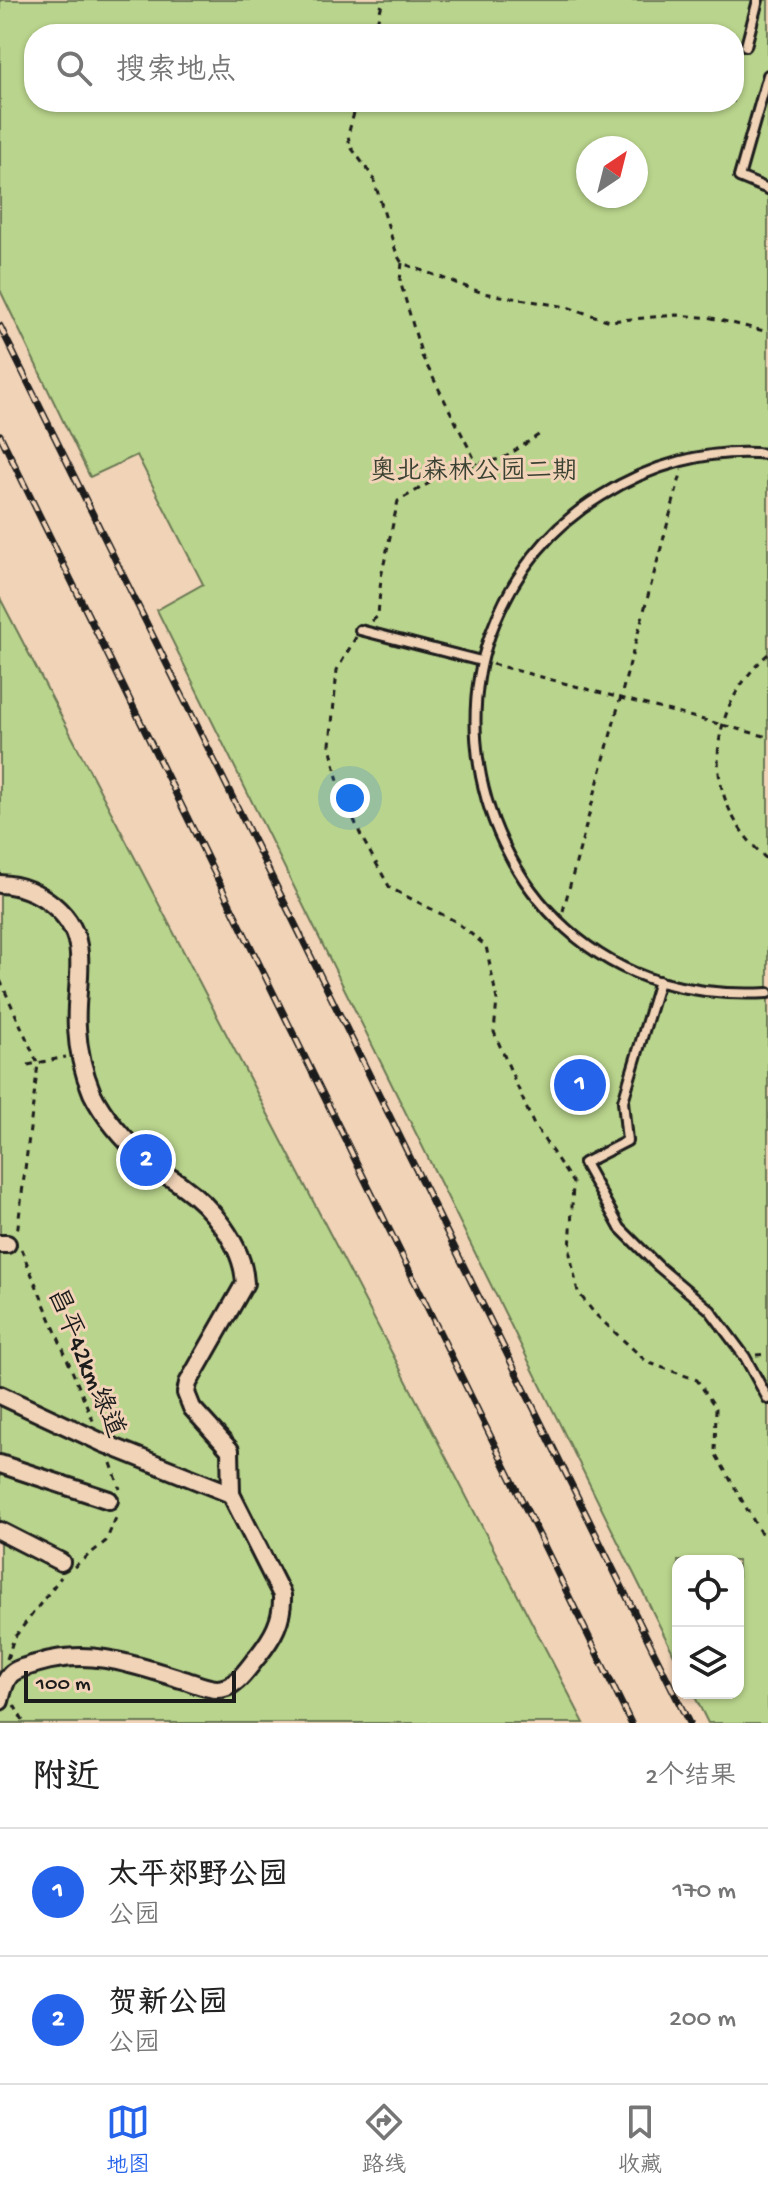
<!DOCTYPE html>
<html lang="zh">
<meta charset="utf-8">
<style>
:root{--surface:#fff;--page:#f6f6f6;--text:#222;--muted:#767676;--line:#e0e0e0;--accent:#2563eb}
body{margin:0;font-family:"Gochi Hand","LXGW WenKai TC",sans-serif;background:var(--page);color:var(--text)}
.controls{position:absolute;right:24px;bottom:24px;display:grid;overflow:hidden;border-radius:16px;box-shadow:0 2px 6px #0004}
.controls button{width:72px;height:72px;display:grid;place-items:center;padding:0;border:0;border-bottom:2px solid var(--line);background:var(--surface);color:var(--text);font:40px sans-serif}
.compass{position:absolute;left:576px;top:136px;width:72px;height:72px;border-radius:50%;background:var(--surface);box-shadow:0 2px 6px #0004;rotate:35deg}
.scale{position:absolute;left:24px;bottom:20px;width:212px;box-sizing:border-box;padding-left:8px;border:4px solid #1c1c1c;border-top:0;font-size:22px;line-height:28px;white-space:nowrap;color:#1c1c1c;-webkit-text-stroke:6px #f1d3b7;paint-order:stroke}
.you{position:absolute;left:350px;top:798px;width:28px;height:28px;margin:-20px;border:6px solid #fff;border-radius:50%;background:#1a73e8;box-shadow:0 0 0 12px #1a73e833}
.badge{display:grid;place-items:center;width:52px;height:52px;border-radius:50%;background:var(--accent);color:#fff;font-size:26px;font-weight:700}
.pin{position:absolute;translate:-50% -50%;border:4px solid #fff;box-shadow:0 2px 8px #0006}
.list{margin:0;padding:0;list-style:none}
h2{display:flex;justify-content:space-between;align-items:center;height:104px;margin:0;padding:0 32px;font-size:34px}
h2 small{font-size:26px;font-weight:400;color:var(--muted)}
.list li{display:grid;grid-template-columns:52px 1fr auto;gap:24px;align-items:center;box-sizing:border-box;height:128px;padding:0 32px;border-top:2px solid var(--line)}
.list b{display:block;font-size:30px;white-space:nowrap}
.list p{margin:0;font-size:26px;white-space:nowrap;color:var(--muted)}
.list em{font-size:26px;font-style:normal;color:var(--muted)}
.icon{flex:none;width:44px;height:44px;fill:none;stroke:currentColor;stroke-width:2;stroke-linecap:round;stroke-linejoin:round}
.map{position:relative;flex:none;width:768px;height:1723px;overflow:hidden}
.search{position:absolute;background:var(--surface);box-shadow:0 2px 6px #0004;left:24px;right:24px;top:24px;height:88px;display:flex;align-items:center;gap:20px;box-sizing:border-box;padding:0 28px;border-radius:32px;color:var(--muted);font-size:30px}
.sheet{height:360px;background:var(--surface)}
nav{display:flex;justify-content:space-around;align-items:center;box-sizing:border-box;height:112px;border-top:2px solid var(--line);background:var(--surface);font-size:22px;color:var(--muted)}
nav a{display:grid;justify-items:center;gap:4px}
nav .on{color:var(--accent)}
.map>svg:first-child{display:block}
.green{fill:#b9d48c;stroke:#6a7854;stroke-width:2;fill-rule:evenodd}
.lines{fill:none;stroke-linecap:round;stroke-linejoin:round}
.service-casing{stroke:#1c1c1c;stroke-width:14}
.minor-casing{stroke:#1c1c1c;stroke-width:22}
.path{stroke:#1c1c1c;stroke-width:3;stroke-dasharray:6 6;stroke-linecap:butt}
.service{stroke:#f1d3b7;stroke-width:8}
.minor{stroke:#f1d3b7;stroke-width:16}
.rail-casing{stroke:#1c1c1c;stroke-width:7}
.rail{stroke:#f1d3b7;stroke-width:4;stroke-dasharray:12;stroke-linecap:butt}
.labels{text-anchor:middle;stroke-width:6;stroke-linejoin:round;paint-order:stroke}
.park-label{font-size:26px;fill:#3b4132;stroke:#f1d3b7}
.street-label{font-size:26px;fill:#1c1c1c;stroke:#f1d3b7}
</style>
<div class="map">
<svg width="768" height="1723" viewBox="0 0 768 1723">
<rect width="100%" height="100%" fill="#f1d3b7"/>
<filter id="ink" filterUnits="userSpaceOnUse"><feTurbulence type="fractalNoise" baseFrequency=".0125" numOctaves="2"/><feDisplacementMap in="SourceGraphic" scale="16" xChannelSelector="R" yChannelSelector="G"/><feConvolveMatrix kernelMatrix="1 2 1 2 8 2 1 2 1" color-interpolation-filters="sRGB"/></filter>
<g filter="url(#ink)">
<!-- green -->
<g class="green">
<path d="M 0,0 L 768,0 L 768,1723 L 708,1723 L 693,1693 L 738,1693 L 738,1561 L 678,1561 L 678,1663 L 157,610 L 203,584 L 137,455 L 90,477 L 0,290 ZM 34,34 L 734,34 L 734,102 L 34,102 ZM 588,148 L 636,148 L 636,196 L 588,196 Z"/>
<polygon points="0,598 584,1723 0,1723"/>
</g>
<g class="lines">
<defs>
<g id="service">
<polyline points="746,46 758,0"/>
<polyline points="768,75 739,177 768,189"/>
<path d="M 768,454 C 709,448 650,465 601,496 C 548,528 511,577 490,635 C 442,771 517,939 660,982 C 696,992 731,995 768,993"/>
<polyline points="360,630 481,661"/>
<polyline points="659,981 623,1101 627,1141 584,1163 620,1228 658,1266 710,1310 745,1357 768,1399"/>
</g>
<g id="minor">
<path d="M 0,884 C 38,886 77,914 79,954 C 81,979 75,1003 77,1028 C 78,1049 84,1074 92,1093 C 105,1120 128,1144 150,1164 C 158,1172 171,1177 180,1184 C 211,1206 243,1244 245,1283 L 188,1383 L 186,1393 L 192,1408 L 230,1450 L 231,1494 L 282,1595 C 283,1620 273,1637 258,1656 C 247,1669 236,1689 217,1689 C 206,1689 192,1682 181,1679 C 132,1664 90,1648 39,1663 C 10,1671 7,1671 0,1701"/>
<polyline points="0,1244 7,1244"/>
<polyline points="0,1395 103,1443 231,1494"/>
<polyline points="0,1464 109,1500"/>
<polyline points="0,1531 61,1562"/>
</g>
</defs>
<!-- service casing -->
<use href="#service" class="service-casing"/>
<!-- minor casing -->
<use href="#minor" class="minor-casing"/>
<!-- path -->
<g class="path">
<polyline points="374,34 383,0"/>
<polyline points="357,102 348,135 350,146 373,177 397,255 402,263 483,293 567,307 610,321 676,315 712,318 768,332"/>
<polyline points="402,263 400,281 422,356 477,464"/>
<polyline points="372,621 378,616 381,577 398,501 452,470 504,458 540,434"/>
<polyline points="356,637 337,670 330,745 339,786 361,836 390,888 455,921 486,946 497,1000 494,1032 533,1123 573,1183 570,1254 578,1292 595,1314 647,1362 697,1380 716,1408 715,1453 760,1532 768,1536"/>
<path d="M 768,654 C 703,713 700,801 768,860"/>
<polyline points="492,664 768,737"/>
<polyline points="563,911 682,470"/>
<polyline points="0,980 38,1064 17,1234"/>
<polyline points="28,1065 66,1057"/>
<polyline points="21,1249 94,1423"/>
<polyline points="756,1355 768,1354"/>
<polyline points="111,1463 120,1489"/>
<polyline points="74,1567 106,1541 118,1513"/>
<polyline points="7,1659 14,1638 61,1577"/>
<polyline points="14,1705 24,1723"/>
</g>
<!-- service -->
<use href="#service" class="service"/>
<!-- minor -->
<use href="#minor" class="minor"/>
<defs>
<g id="rail">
<polyline points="0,326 689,1723"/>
<polyline points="0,435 631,1723"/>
</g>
</defs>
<!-- rail casing -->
<use href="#rail" class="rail-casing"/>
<!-- rail -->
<use href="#rail" class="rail"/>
</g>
</g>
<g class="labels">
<!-- park labels -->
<g class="park-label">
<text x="474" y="478">奥北森林公园二期</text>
</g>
<!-- street labels -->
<g class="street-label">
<text transform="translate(88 1362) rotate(67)" y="9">昌平42km绿道</text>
</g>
</g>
</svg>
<div class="controls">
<button><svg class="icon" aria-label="locate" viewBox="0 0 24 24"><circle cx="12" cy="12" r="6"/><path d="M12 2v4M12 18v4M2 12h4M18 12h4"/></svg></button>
<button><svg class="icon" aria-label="layers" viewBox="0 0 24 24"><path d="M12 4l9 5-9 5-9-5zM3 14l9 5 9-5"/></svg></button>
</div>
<svg class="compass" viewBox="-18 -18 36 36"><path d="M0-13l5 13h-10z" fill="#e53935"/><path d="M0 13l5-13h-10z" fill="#767676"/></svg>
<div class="scale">100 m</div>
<div class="you"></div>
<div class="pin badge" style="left:580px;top:1085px">1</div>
<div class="pin badge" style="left:146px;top:1160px">2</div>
<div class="search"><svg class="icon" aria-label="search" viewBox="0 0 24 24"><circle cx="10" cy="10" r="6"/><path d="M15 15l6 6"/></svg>搜索地点</div>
</div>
<section class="sheet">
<h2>附近<small>2个结果</small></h2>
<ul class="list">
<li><span class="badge">1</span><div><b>太平郊野公园</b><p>公园</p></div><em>170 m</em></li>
<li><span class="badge">2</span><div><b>贺新公园</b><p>公园</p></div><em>200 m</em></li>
</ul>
</section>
<nav>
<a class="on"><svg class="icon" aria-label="map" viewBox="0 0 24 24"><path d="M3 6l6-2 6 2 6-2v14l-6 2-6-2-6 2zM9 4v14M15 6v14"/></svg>地图</a>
<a><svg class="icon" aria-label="directions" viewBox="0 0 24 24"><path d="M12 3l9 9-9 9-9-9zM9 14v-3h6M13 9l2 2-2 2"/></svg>路线</a>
<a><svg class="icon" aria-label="saved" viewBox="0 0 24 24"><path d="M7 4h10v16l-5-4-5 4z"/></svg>收藏</a>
</nav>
